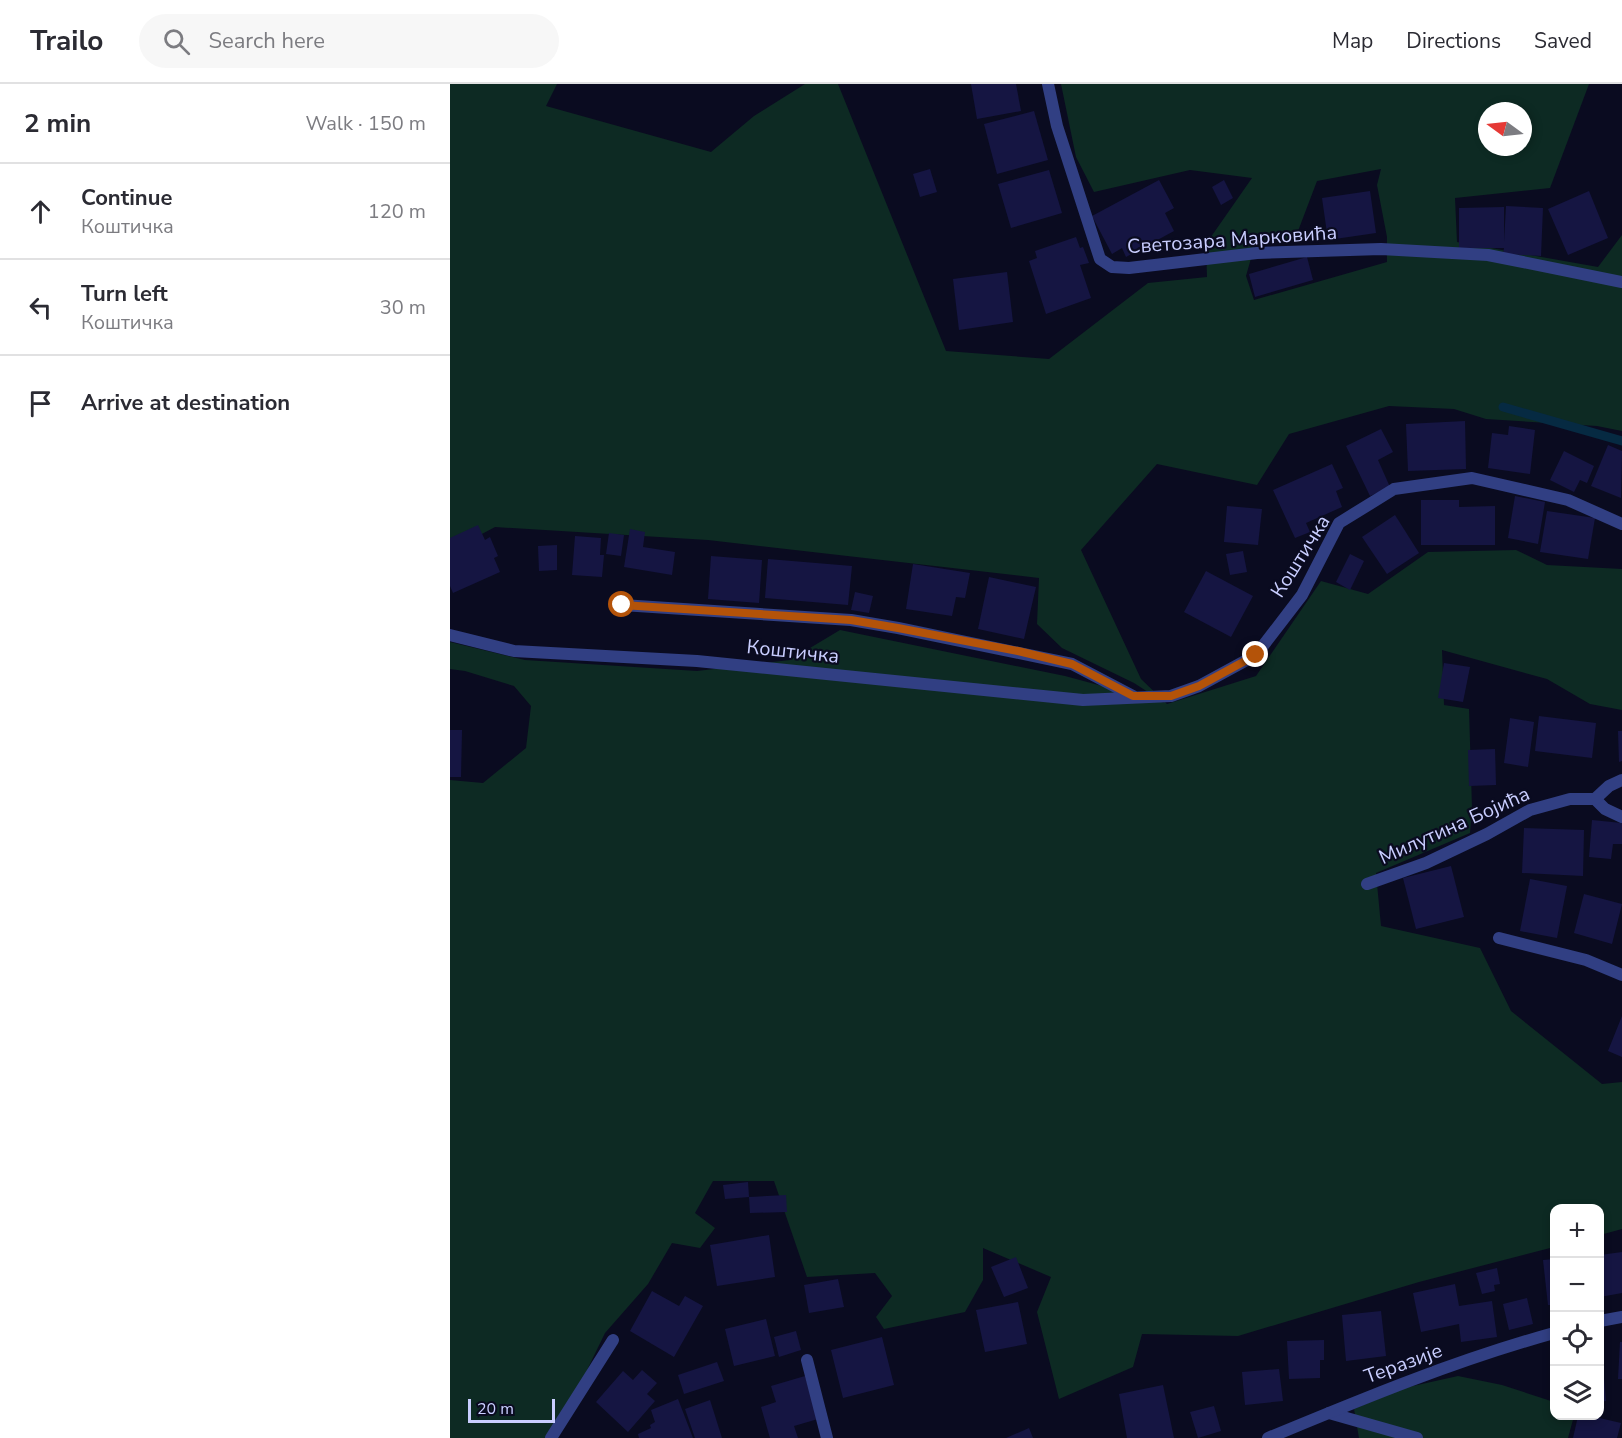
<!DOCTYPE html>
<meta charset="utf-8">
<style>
:root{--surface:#fff;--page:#f7f7f7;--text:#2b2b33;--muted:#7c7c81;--line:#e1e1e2}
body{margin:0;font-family:"Nunito Sans",sans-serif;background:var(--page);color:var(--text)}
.controls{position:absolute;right:18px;bottom:18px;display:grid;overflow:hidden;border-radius:12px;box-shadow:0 3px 9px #0003}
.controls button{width:54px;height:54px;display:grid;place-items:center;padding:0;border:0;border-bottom:2px solid var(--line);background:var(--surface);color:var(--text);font:30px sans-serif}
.compass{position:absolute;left:1028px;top:18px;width:54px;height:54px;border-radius:50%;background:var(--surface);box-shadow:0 3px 9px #0003;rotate:285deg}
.scale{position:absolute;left:18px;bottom:15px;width:87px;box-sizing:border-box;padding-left:6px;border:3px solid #c9ceff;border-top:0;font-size:16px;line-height:21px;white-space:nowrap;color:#c9ceff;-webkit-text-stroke:4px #0a0b20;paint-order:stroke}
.stop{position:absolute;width:18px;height:18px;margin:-14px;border:4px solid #b45309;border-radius:50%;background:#fff}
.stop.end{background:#b45309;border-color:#fff;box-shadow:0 2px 6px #0008}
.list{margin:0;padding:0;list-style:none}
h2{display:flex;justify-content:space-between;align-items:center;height:78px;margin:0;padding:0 24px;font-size:26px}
h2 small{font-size:20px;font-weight:400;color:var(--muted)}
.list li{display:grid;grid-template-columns:39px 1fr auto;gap:18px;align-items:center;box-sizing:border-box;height:96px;padding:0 24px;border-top:2px solid var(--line)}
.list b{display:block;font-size:22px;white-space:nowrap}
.list p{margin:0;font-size:20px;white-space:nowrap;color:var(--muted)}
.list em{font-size:20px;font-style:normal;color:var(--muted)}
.icon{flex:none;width:33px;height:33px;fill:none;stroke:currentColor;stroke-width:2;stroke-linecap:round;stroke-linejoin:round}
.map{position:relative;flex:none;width:1172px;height:1354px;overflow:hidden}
header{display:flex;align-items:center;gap:36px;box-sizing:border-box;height:84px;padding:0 30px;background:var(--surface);border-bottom:2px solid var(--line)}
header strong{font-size:28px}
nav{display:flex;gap:33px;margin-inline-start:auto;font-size:21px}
.search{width:420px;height:54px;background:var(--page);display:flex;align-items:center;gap:15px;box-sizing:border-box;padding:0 21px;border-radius:33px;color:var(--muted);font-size:22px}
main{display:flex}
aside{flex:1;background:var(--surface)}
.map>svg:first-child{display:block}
.green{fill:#0d2a23;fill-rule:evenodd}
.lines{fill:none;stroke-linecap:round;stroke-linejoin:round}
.stream{stroke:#062a42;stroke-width:9}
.building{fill:#151542}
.service{stroke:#313f83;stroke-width:12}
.minor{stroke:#313f83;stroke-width:12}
.tertiary{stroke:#313f83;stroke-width:12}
.route{stroke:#b45309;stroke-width:8}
.labels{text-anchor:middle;stroke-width:4.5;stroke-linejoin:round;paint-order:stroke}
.street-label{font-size:20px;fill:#c9ceff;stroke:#0a0b20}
</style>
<header>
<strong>Trailo</strong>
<div class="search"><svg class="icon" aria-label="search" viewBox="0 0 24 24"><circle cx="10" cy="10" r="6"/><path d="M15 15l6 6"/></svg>Search here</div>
<nav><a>Map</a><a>Directions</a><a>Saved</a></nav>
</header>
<main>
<aside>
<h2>2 min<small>Walk · 150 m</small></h2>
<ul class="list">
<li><svg class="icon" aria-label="ahead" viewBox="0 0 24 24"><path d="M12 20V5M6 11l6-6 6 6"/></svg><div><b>Continue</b><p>Коштичка</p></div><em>120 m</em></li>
<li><svg class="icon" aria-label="left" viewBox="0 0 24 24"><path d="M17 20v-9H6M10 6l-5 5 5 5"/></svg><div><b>Turn left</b><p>Коштичка</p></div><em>30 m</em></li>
<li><svg class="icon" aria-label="arrive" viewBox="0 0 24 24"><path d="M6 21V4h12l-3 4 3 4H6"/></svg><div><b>Arrive at destination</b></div></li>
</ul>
</aside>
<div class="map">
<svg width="1172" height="1354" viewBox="0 0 1172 1354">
<rect width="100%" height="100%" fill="#0a0b20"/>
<!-- green -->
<g class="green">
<path d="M 0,0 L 107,0 L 96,22 L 261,68 L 304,32 L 355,0 L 388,0 L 496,267 L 599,275 L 698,199 L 757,193 L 756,160 L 802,94 L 740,86 L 644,108 L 626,73 L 611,0 L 1139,0 L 1100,104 L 1005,114 L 1007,158 L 1148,183 L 1172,151 L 1172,347 L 1147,342 L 1036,335 L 1004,325 L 939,322 L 839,350 L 807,401 L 707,380 L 631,466 L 691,595 L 717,620 L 806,592 L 871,497 L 918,510 L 978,468 L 1066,466 L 1097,481 L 1172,485 L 1172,626 L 1140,620 L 1097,595 L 992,566 L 994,621 L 1019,625 L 1022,724 L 1020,749 L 926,789 L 931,842 L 1030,864 L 1061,927 L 1152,1000 L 1172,998 L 1172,1145 L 1150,1151 L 1150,1124 L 1104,1124 L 1104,1163 L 969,1198 L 788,1252 L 692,1250 L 683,1283 L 609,1315 L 587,1228 L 601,1193 L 533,1164 L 533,1196 L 515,1228 L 434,1245 L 426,1233 L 442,1212 L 425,1189 L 357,1193 L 324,1097 L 263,1097 L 245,1129 L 265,1144 L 250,1164 L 222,1159 L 198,1200 L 155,1249 L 104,1354 L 0,1354 L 0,696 L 33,699 L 76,664 L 81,622 L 64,602 L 15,587 L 0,585 L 0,558 L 75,576 L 247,587 L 340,576 L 390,546 L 615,592 L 715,619 L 684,599 L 612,564 L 587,540 L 589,494 L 258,456 L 45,443 L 0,467 ZM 1037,27 L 1073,27 L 1073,63 L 1037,63 ZM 931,85 L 927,101 L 937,153 L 937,178 L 804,216 L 796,192 L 806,157 L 845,155 L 867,97 Z"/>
<polygon points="1008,1292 1052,1301 1104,1318 1104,1332 1124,1332 1118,1354 909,1354 904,1325 954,1304"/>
</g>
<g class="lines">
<!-- stream -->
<polyline class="stream" points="1053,323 1172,357"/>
</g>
<!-- building -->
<g class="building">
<polygon points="521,0 566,0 571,27 527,35"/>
<polygon points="584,27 598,76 547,90 534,40"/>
<polygon points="480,85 487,108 470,113 463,90"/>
<polygon points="599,86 612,129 561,144 548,100"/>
<polygon points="709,96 724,124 715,129 724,147 676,173 672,164 662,170 642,132"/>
<polygon points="774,96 783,114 771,121 762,103"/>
<polygon points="920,107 926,149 878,156 872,114"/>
<polygon points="1139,107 1158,154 1118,171 1098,125"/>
<polygon points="1056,122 1093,124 1091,172 1053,170 1054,164 1009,164 1009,124 1054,123 1054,158"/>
<polygon points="626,153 630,164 633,163 639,179 630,181 641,214 596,230 579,177 587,174 585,167"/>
<polygon points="857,173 863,196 805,213 799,190"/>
<polygon points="557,188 563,238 509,246 503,195"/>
<polygon points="1015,337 1016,385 958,387 956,340"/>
<polygon points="1059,342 1085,346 1080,390 1038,384 1042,349 1058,351"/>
<polygon points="931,345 943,368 928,376 940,403 920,412 896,362"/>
<polygon points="1158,361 1172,367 1171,414 1141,402"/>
<polygon points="1114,367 1144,382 1137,399 1130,396 1124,408 1100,396"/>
<polygon points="882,380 893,404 886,407 892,423 856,439 860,448 845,454 823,406"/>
<polygon points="1065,412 1095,418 1088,460 1058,454"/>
<polygon points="971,416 1009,416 1009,423 1045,422 1045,461 971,461"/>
<polygon points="777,422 812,425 808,461 774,458"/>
<polygon points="1097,427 1145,434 1138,475 1090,468"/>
<polygon points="945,431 969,469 937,490 912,453"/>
<polygon points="28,441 35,456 40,453 48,472 44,474 50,488 3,509 0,502 0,454"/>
<polygon points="180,445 195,448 193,463 225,468 222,491 174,483"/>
<polygon points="159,449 174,451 171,472 156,470"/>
<polygon points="125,452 151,454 150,471 154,471 152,493 122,491"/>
<polygon points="107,461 107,486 89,487 88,462"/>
<polygon points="793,467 797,488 780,491 776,470"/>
<polygon points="900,470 914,477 900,506 886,498"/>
<polygon points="261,472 312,476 309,519 258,515"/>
<polygon points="318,475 402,482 398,521 315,514"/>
<polygon points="463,480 520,489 515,514 506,513 502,532 456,525"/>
<polygon points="756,487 803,512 781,553 734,528"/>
<polygon points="539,493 586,503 574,555 528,545"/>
<polygon points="405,508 423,512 419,529 401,526"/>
<polygon points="994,579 1020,583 1013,618 988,614"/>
<polygon points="1089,632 1146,639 1142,674 1085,667"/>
<polygon points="1060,634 1084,638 1078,683 1054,679"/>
<polygon points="0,646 12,646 11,693 0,693"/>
<polygon points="1168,647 1172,647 1172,677 1169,678"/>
<polygon points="1045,665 1046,701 1019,702 1018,666"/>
<polygon points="1142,736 1172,739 1172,760 1163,760 1161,775 1139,773"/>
<polygon points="1074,744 1134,746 1133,792 1072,789"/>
<polygon points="1001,782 1014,833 966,845 953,794"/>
<polygon points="1080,795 1117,802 1107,854 1070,847"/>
<polygon points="1134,810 1172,820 1162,860 1124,849"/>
<polygon points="1172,932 1172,973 1158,967"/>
<polygon points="298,1098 299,1113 275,1115 273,1101"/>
<polygon points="336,1111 337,1128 300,1129 299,1113"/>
<polygon points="319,1151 325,1193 267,1202 260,1161"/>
<polygon points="1172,1168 1172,1209 1150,1213 1150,1171"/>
<polygon points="566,1173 578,1204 554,1213 541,1183"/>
<polygon points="1104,1175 1104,1221 1098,1221 1093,1176"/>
<polygon points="1047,1184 1050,1200 1044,1201 1045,1207 1032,1210 1026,1189"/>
<polygon points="388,1195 394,1223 359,1229 354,1201"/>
<polygon points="1005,1200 1009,1222 1042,1217 1047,1253 1011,1258 1009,1240 971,1248 963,1209"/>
<polygon points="202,1207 229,1222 235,1212 253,1222 224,1273 180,1247"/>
<polygon points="1077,1214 1083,1240 1059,1246 1053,1220"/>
<polygon points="568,1218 577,1260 535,1268 526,1226"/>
<polygon points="931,1227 936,1272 896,1277 892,1231"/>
<polygon points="316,1235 325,1272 284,1282 275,1245"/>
<polygon points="346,1247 351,1266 329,1273 324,1253"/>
<polygon points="432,1253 444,1301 393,1314 381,1266"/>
<polygon points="874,1256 874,1276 870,1276 870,1294 839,1295 837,1257"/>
<polygon points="1170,1258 1172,1258 1172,1295 1168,1295"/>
<polygon points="267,1278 274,1297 234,1310 228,1291"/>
<polygon points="1150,1282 1153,1282 1156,1317 1150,1318"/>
<polygon points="829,1285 833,1317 795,1321 792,1288"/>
<polygon points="192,1286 207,1299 197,1310 205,1317 178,1348 146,1318 173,1287 183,1296"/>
<polygon points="355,1292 368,1335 344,1342 348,1354 320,1354 311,1323 326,1318 321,1302"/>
<polygon points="713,1301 724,1354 677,1354 669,1310"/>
<polygon points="228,1315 243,1354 189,1354 188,1350 201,1344 200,1341 205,1338 201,1326"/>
<polygon points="260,1316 272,1354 245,1354 235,1325"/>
<polygon points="764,1322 771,1347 748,1354 740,1328"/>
<polygon points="1128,1332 1141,1332 1171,1339 1167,1354 1123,1354"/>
<polygon points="579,1344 583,1354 556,1354"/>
</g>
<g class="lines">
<!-- service -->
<g class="service">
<polyline points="357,1276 377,1354"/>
<polyline points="101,1354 163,1256"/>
</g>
<!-- minor -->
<g class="minor">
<polyline points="598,0 607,42 650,175 662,183 679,184 807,169 931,165 1038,171 1172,198"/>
<polyline points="172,521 401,536 448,544 622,580 683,612"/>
<polyline points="0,551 64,567 247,577 633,616 721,612 749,602 806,571 852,511 889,439 944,405 1022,394 1118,416 1172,440"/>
<polyline points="1145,715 1155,725 1172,733"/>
<polyline points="917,800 976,779 1037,750 1080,726 1120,715 1145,715 1159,702 1172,696"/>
<polyline points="1049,854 1136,876 1172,891"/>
<polyline points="879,1329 967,1354"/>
</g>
<!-- tertiary -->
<g class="tertiary">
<polyline points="1150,1237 1172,1233"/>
<path d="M 818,1354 C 912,1315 1006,1276 1104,1249"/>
</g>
</g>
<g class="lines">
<!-- route -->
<polyline class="route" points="172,521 401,536 448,544 568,567 622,580 683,612 721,612 749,602 806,571"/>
</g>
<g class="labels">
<!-- street labels -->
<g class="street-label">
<text transform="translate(782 155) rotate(-4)" y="7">Светозара Марковића</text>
<text transform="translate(850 472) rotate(-58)" y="7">Коштичка</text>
<text transform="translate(343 567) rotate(6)" y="7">Коштичка</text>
<text transform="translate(1004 741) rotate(-24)" y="7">Милутина Бојића</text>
<text transform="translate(953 1279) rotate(-20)" y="7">Теразије</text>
</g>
</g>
</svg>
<div class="controls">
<button>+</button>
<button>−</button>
<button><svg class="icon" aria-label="locate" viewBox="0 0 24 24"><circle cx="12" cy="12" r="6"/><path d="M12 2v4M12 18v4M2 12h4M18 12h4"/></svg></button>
<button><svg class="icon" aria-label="layers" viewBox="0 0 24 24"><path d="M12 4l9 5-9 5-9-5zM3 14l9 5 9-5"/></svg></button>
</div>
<svg class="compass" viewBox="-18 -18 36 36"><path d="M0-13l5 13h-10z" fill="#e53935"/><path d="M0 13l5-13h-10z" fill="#7c7c81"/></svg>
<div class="scale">20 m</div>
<div class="stop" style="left:172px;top:521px"></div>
<div class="stop end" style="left:806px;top:571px"></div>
</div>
</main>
